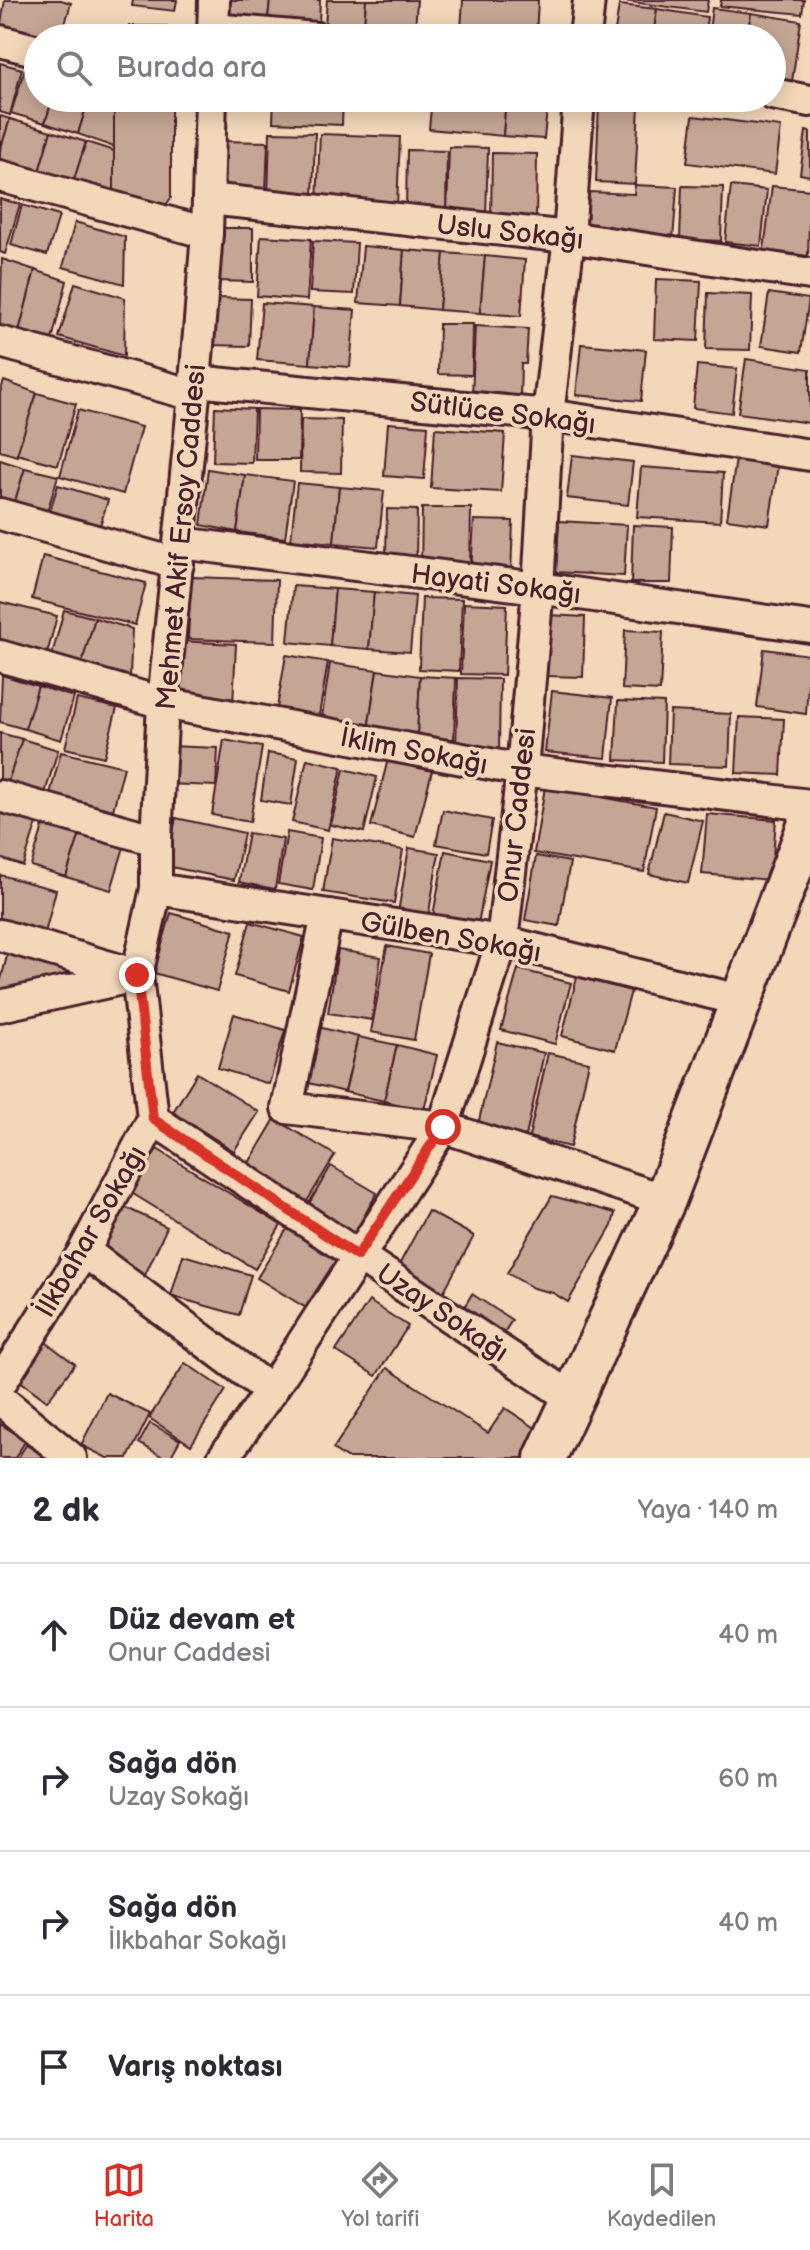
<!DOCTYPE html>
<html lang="tr">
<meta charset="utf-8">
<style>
:root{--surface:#fff;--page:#f7f7f7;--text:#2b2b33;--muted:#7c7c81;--line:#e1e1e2;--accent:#d93025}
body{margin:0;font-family:"Balsamiq Sans",sans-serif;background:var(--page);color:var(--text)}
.stop{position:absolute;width:24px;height:24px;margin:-18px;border:6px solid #d93025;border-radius:50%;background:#fff}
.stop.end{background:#d93025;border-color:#fff;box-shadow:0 2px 8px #0008}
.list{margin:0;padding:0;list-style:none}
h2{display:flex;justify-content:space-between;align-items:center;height:104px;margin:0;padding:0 32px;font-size:34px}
h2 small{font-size:26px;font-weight:400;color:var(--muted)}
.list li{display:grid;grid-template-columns:52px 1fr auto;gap:24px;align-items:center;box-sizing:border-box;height:144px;padding:0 32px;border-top:2px solid var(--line)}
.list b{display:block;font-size:30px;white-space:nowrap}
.list p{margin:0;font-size:26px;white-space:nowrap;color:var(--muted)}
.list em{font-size:26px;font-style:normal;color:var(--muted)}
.icon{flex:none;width:44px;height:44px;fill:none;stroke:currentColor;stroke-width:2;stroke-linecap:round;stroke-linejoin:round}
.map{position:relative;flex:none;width:810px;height:1458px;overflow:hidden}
.search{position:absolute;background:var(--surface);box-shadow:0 4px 20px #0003;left:24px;right:24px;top:24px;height:88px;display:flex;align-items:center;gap:20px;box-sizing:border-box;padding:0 28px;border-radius:44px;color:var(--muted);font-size:30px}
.sheet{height:680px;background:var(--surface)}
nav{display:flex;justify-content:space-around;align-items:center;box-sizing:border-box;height:112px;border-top:2px solid var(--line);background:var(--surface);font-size:22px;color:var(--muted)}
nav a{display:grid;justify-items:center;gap:4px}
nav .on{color:var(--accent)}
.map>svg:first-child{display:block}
.building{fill:#c5a694;stroke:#4a1f2b;stroke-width:2}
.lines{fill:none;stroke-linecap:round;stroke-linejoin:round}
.minor-casing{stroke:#4a1f2b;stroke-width:36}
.major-casing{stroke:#4a1f2b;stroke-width:46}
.minor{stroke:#f2d7b9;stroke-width:30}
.major{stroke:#f2d7b9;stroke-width:40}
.route{stroke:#d93025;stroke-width:10}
.labels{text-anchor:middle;stroke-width:7;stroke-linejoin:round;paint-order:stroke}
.street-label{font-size:28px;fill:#4a1f2b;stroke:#f2d7b9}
</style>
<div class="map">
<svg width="810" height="1458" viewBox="0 0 810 1458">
<rect width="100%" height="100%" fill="#f2d7b9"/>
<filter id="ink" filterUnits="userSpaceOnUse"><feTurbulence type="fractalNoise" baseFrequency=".0125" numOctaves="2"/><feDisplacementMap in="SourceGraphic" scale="16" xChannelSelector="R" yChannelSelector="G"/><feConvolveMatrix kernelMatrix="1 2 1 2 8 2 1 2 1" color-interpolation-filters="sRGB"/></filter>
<g filter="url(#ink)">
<!-- building -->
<g class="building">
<polygon points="5,0 61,0 71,3 61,38 38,38 0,29"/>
<polygon points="133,0 177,0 175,11 132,6"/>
<polygon points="224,0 270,0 268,19 223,15"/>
<polygon points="270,0 320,0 319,23 268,19"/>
<polygon points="327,0 366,0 364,27 325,25"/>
<polygon points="366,0 417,0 415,32 364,27"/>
<polygon points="463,0 538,0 536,35 461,29"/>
<polygon points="616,0 708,0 706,12"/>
<polygon points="721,0 804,0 802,14 720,6"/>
<polygon points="619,5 657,9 653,38 614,38"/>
<polygon points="712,8 751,13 747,38 708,38"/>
<polygon points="657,9 707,17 704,38 653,38"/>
<polygon points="751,13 801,21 792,81 772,78 772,38 747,38"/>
<rect x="129" y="26" width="38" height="12"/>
<polygon points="0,63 22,69 10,115 0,112"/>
<polygon points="25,69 38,73 38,98 53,98 45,123 11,113"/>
<polygon points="53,98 89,98 78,134 45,123"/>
<polygon points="89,98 114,98 114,147 78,134"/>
<polygon points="114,98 171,109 171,198 161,211 114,198"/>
<polygon points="274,98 343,98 342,125 273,122"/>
<polygon points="432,98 506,98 503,136 429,129"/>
<polygon points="506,98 548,98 544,139 503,136"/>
<polygon points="599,103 639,105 635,184 596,182"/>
<polygon points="0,116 10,119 0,151"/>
<polygon points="693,116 781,127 775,174 687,163"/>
<polygon points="10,119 51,131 38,175 0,164 0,151"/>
<polygon points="51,131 86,142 72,186 38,175"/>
<polygon points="806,131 810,132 810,176 800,174"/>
<polygon points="270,132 315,133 313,197 268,195"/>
<polygon points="320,134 400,137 397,206 317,203"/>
<polygon points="220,141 268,142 266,191 218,190"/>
<polygon points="86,142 114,151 114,198 72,186"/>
<polygon points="449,147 488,148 486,217 447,215"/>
<polygon points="407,150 447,151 446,211 406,211"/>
<polygon points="492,153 537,154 536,221 491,220"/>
<polygon points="635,185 677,187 673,240 586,235 589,192 634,194"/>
<polygon points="682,186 723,187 721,241 680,239"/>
<polygon points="731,186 767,190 761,246 725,242"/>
<polygon points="772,186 810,190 808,256 764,250"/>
<polygon points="0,199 20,204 5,254 0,252"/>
<polygon points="22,205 59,216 47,255 11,245"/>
<polygon points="75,222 125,237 124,284 63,267"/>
<polygon points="216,228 253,228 253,282 215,281"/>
<polygon points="261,236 311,239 307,300 257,296"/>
<polygon points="313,241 357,243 354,294 310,292"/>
<polygon points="363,246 404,250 400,306 358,303"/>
<polygon points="404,250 444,253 439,310 400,306"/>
<polygon points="444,253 485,256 480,313 439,310"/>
<polygon points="485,256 525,260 521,316 480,313"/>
<polygon points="2,259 35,270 19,332 0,326"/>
<polygon points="35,270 67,281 52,340 19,332"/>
<polygon points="656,279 701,281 698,341 654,339"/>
<polygon points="75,283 125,298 124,356 59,337"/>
<polygon points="708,293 752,295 750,350 706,349"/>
<polygon points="769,293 809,299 801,352 761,346"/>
<polygon points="215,298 251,299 249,346 213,345"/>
<polygon points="262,303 314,307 310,364 257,360"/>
<polygon points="314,307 355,310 350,367 310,364"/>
<polygon points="439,324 473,324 472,375 438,374"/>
<polygon points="475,326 528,329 526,364 521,364 520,398 472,396"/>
<polygon points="581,344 646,350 641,401 576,395"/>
<polygon points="746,359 810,369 810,423 738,413"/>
<polygon points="697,365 737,369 732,413 693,408"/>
<polygon points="4,381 37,393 17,456 0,451 0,393"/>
<polygon points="37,393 76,404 58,465 17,454"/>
<polygon points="215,407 254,409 252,463 213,462"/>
<polygon points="256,409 300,410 299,460 255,460"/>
<polygon points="78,410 141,427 123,494 60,476"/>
<polygon points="301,419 342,420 341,473 300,472"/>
<polygon points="388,423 428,426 424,479 384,476"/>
<polygon points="435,428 505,433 501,492 431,488"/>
<polygon points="572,455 633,462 628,505 567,498"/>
<polygon points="736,459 778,465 769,525 727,519"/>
<polygon points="0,460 25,468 12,511 0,507"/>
<polygon points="641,467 723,473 720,522 637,517"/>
<polygon points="25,468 58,476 45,519 12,511"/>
<polygon points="208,469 245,475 237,532 201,525"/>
<polygon points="245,475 293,481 285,538 237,532"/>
<polygon points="297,483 339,487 334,543 291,539"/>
<polygon points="58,485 108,500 97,535 47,520"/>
<polygon points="339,487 384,491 378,547 334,543"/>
<polygon points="422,508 471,508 470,571 421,571"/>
<polygon points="387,509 417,510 416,558 386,558"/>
<polygon points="474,520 513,521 511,575 471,572"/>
<polygon points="559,521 627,525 624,576 556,572"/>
<polygon points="633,525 673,527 671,583 631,583"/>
<polygon points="43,556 146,583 135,625 32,599"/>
<polygon points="191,577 277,580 275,642 188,639"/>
<polygon points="293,586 335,589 330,646 288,642"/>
<polygon points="335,589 374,592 369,649 330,646"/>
<polygon points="374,592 415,596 410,652 369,649"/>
<polygon points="422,598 462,599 459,671 419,669"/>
<polygon points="0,602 57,616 46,658 0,646"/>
<polygon points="464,603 507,605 504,675 461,674"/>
<polygon points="64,610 95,618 82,663 52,655"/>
<polygon points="548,615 585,617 583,677 547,676"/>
<polygon points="95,618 132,629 130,676 82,663"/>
<polygon points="625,630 663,632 660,691 622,689"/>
<polygon points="178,641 236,644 233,705 175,703"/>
<polygon points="764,649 810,655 806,714 757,707"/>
<polygon points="286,655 328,662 318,721 276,714"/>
<polygon points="330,663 377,670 368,730 321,723"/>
<polygon points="377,670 420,676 417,738 368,730"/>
<polygon points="2,675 38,686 25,729 0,722"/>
<polygon points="420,676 456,678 454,739 417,738"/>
<polygon points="458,678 500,679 499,750 456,749"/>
<polygon points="38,686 74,697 61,740 25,729"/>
<polygon points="552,691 612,698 606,758 545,752"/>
<polygon points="77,699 117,708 104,757 65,748"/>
<polygon points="618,701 664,703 662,762 615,760"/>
<polygon points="670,711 731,714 729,766 668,764"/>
<polygon points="739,717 784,719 781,775 736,773"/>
<polygon points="0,733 22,739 8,782 0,779"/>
<polygon points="22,739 58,750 45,793 8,782"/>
<polygon points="224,740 262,747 250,822 212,815"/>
<polygon points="169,746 218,748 216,786 167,784"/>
<polygon points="61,752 124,767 113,810 50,794"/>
<polygon points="268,753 298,758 291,805 261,800"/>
<polygon points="307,759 342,767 328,830 292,822"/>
<polygon points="388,759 432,771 415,837 371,826"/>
<polygon points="344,769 377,777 364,832 331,825"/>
<polygon points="545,787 656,807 644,872 534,853"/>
<polygon points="443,810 492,820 486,853 436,844"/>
<polygon points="1,812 37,823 23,866 0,858"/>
<polygon points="664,812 703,821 688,883 649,874"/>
<polygon points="707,814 776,820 771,880 702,874"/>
<polygon points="176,818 244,833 234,880 166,866"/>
<polygon points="44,823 80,834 66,877 31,866"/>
<polygon points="287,832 321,838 313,890 278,884"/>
<polygon points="248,833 283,839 275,889 239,882"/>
<polygon points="80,834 124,847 111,890 66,877"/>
<polygon points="332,838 403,850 394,903 323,892"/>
<polygon points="409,848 439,853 428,918 398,913"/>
<polygon points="445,851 490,860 477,929 432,921"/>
<polygon points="536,856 570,862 559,926 525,920"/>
<polygon points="0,875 56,890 45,933 0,921"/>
<polygon points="171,913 234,931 217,991 154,973"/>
<polygon points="250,922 304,937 289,991 235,976"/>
<polygon points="387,946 429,954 414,1040 371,1032"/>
<polygon points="338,950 381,957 372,1020 328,1013"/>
<polygon points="8,952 67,968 62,988 0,999 0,983"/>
<polygon points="518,969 571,983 555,1044 501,1030"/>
<polygon points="577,977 631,991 615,1050 562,1036"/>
<polygon points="234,1014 285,1030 269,1084 218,1068"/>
<polygon points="318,1027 358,1037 345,1092 305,1082"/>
<polygon points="358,1037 397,1045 384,1101 345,1092"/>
<polygon points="497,1042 544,1053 526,1136 478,1125"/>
<polygon points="397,1045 437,1055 424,1110 384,1101"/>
<polygon points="548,1053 589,1062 570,1147 529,1137"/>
<polygon points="197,1073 259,1112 234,1151 173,1112"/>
<polygon points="275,1119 335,1155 306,1203 246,1168"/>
<polygon points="157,1149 281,1225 255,1269 130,1192"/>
<polygon points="331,1166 377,1193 354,1234 307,1207"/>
<polygon points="552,1196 615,1213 612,1226 568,1302 553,1293 533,1288 507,1273"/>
<polygon points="114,1202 167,1227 145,1275 91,1251"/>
<polygon points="428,1211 474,1236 439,1300 393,1276"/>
<polygon points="289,1226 340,1256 308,1309 257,1278"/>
<polygon points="183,1255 251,1275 239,1315 171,1296"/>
<polygon points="472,1294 512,1320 500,1339 460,1314"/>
<polygon points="369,1301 408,1326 376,1376 336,1351"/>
<polygon points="43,1340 75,1364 47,1401 15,1377"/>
<polygon points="185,1363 226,1390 191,1445 149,1418"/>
<polygon points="387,1368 488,1433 505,1408 540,1431 523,1458 346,1458 333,1449"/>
<polygon points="107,1393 150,1414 128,1458 107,1458 81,1445"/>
<polygon points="150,1423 180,1440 170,1458 165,1458 139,1443"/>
<polygon points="0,1424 26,1440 15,1458 0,1458"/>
<polygon points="26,1445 48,1458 18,1458"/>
</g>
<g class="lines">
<defs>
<g id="minor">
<polyline points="213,29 316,38"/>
<polyline points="213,38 214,0"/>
<polyline points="585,38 589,0"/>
<polyline points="0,41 38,51"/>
<polyline points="772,94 810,101"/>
<polyline points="0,176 207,233"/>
<polyline points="208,199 569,237 810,274"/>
<polyline points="0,342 194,395"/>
<polyline points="195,381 548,415 810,455"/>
<polyline points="0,514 178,564"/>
<polyline points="181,543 538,588 810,627"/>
<polyline points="0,656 163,703 522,770 810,805"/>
<polyline points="0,796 156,840"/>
<polyline points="156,889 502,941 743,1001"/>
<polyline points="327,915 287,1108 443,1127 665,1200"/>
<polyline points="0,935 137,975"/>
<polyline points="0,1006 135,976"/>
<polyline points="153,1119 573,1399"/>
<polyline points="84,1251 271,1391"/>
<polyline points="0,1384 84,1251 153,1119 137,975 156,889 156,840 163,703 194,395 207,233 211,98"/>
<polyline points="0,1399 71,1458"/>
<polyline points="223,1458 271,1391 443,1127 502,941 522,770 538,588 548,415 569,237 579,98"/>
</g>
<polyline id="major" points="545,1458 665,1200 810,821"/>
</defs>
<!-- minor casing -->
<use href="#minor" class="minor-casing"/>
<!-- major casing -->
<use href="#major" class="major-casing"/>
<!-- minor -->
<use href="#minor" class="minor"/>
<!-- major -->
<use href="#major" class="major"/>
</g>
</g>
<g class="lines" filter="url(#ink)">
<!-- route -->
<polyline class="route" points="137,975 153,1119 357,1256 443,1127"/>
</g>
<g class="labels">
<!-- street labels -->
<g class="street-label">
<text transform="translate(510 231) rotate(6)" y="10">Uslu Sokağı</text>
<text transform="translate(503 412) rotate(7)" y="10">Sütlüce Sokağı</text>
<text transform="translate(180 537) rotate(-85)" y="10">Mehmet Akif Ersoy Caddesi</text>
<text transform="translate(496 583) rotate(7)" y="10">Hayati Sokağı</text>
<text transform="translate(414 750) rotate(11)" y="10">İklim Sokağı</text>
<text transform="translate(516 815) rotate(-84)" y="10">Onur Caddesi</text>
<text transform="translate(451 936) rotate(10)" y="10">Gülben Sokağı</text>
<text transform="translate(90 1231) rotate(-60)" y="10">İlkbahar Sokağı</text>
<text transform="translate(443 1312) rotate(34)" y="10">Uzay Sokağı</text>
</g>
</g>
</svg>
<div class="stop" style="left:443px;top:1127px"></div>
<div class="stop end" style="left:137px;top:975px"></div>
<div class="search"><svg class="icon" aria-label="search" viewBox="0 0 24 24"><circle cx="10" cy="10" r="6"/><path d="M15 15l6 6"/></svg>Burada ara</div>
</div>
<section class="sheet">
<h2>2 dk<small>Yaya · 140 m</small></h2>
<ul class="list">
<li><svg class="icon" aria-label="ahead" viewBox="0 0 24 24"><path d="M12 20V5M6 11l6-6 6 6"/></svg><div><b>Düz devam et</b><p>Onur Caddesi</p></div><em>40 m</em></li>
<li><svg class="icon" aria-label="right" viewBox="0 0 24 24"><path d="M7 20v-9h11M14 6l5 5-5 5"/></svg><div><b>Sağa dön</b><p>Uzay Sokağı</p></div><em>60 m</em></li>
<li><svg class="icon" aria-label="right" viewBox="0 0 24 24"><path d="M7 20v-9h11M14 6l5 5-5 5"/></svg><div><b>Sağa dön</b><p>İlkbahar Sokağı</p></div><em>40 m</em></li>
<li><svg class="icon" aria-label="arrive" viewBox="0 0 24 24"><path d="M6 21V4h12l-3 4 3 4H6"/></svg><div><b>Varış noktası</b></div></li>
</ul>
</section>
<nav>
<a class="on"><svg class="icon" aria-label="map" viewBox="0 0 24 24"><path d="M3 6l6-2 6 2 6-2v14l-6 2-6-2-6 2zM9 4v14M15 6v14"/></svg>Harita</a>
<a><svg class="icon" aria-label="directions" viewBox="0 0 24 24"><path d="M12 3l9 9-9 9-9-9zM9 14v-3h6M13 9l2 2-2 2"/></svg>Yol tarifi</a>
<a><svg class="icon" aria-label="saved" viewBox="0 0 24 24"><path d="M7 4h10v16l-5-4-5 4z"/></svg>Kaydedilen</a>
</nav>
